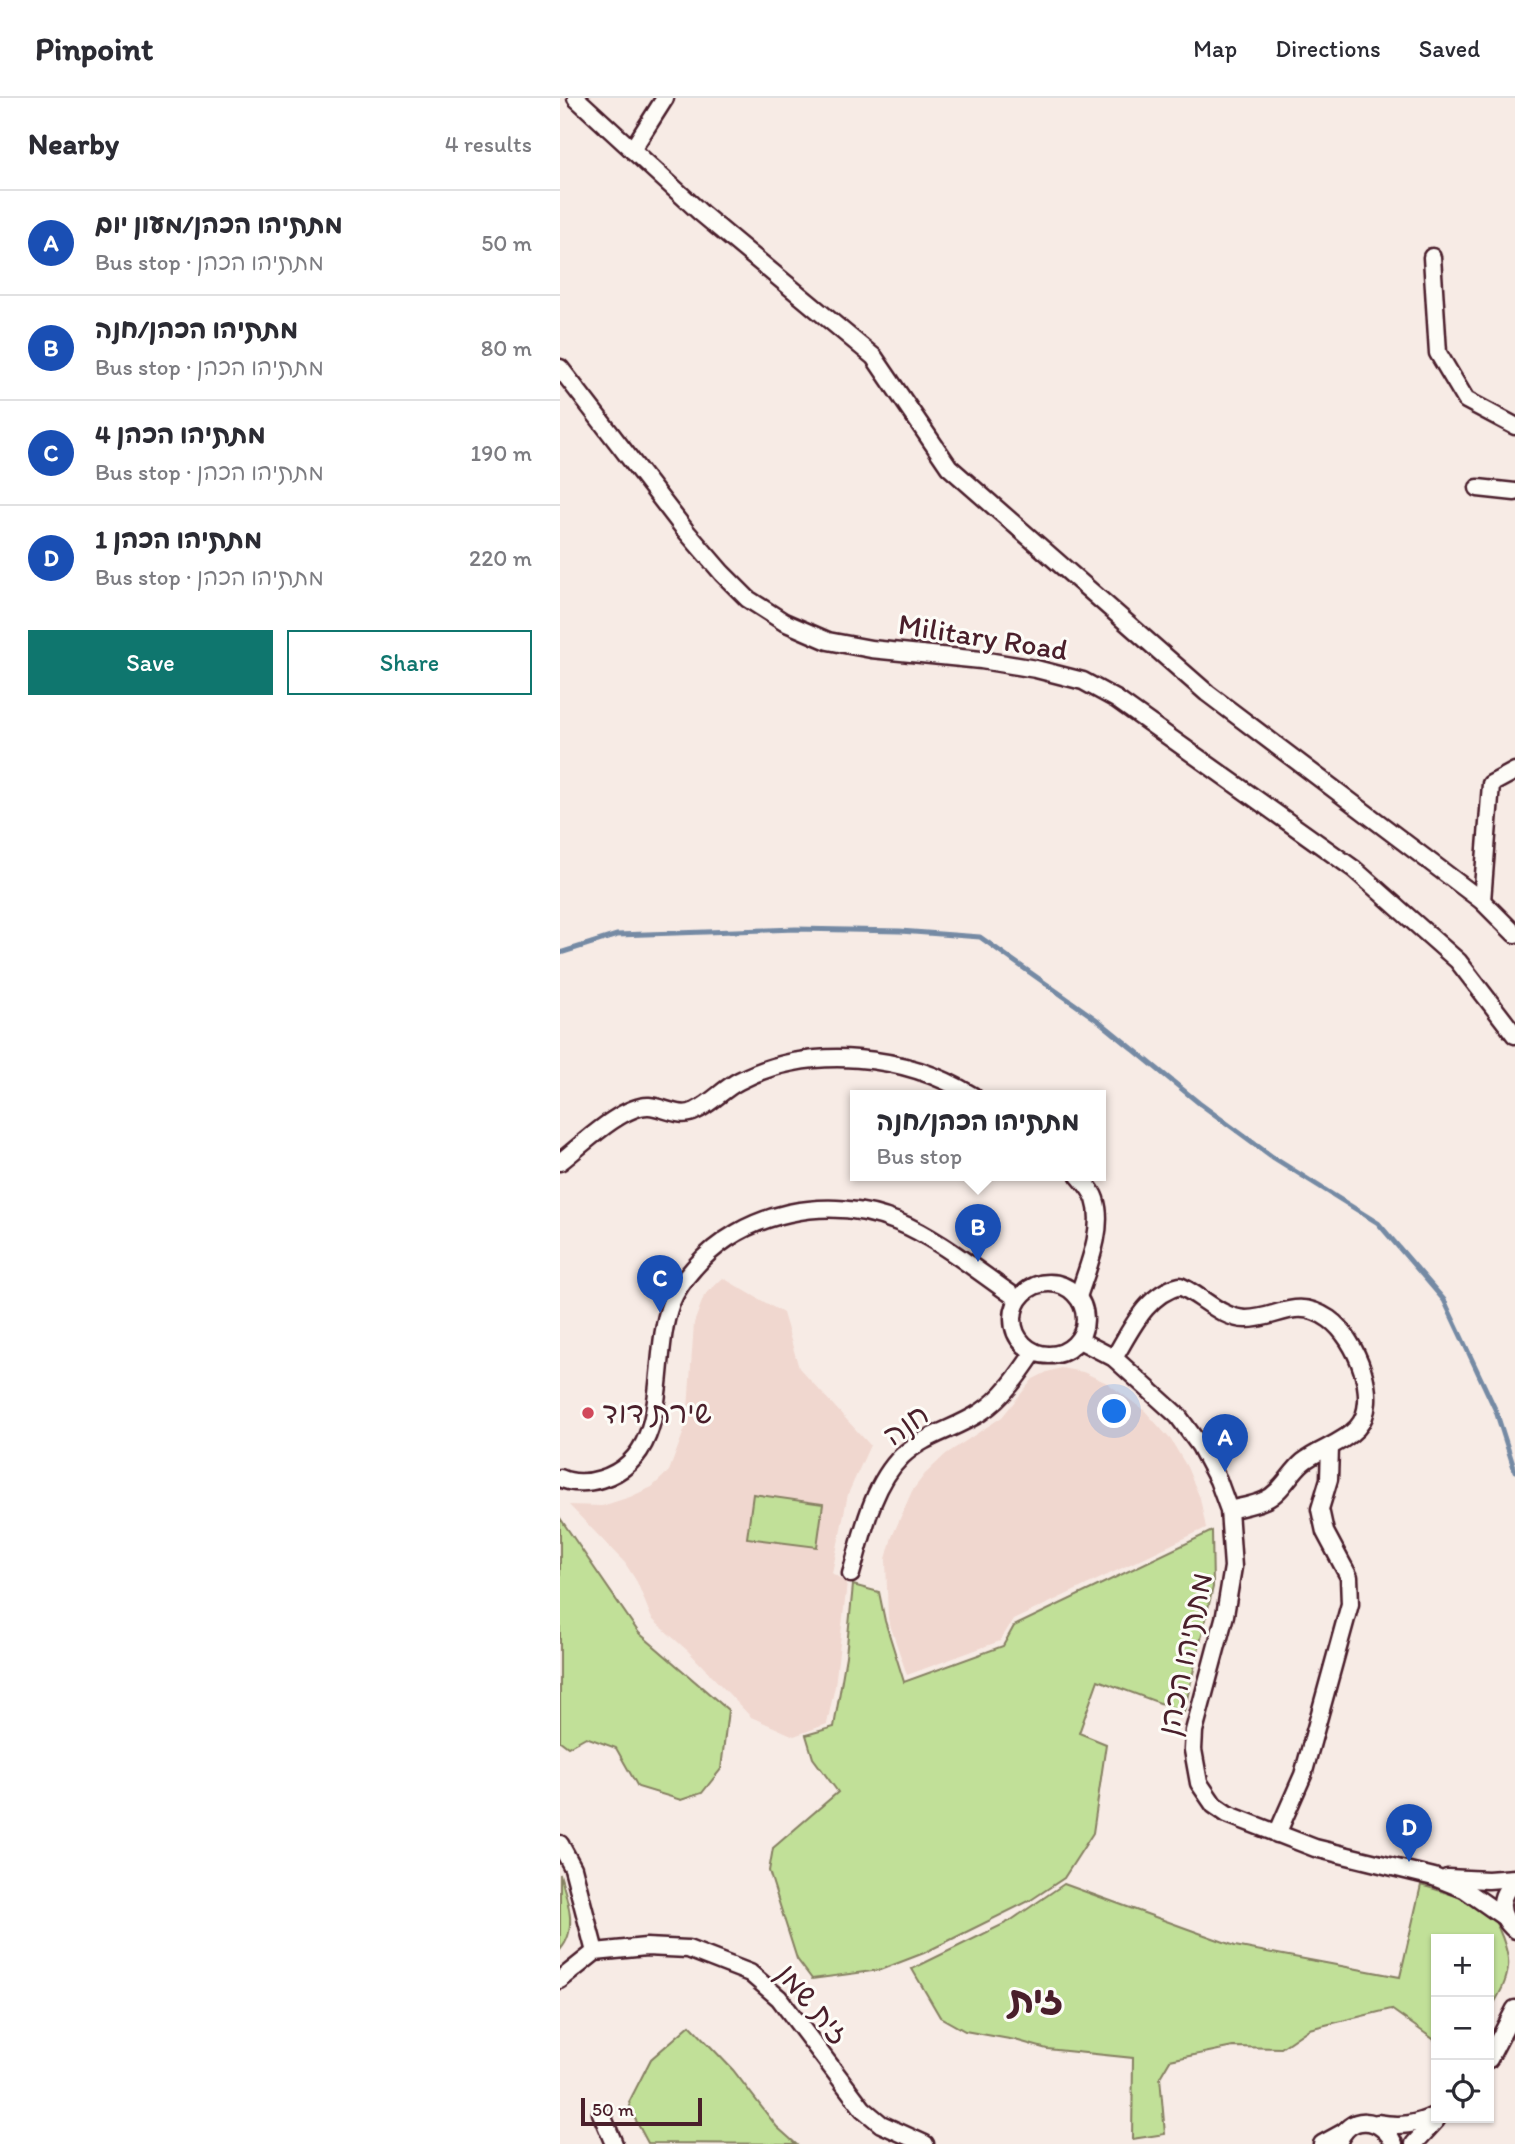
<!DOCTYPE html>
<meta charset="utf-8">
<style>
:root{--surface:#fff;--page:#f2f2f3;--text:#2b2b33;--muted:#7c7c81;--line:#e1e1e2;--accent:#0f766e}
body{margin:0;font-family:Itim,"Playpen Sans Hebrew",sans-serif;background:var(--page);color:var(--text)}
.controls{position:absolute;right:21px;bottom:21px;display:grid;overflow:hidden;border-radius:0px;box-shadow:0 2px 5px #0004}
.controls button{width:63px;height:63px;display:grid;place-items:center;padding:0;border:0;border-bottom:2px solid var(--line);background:var(--surface);color:var(--text);font:35px sans-serif}
.scale{position:absolute;left:21px;bottom:18px;width:121px;box-sizing:border-box;padding-left:7px;border:4px solid #4a1f2b;border-top:0;font-size:19px;line-height:24px;white-space:nowrap;color:#4a1f2b;-webkit-text-stroke:5px #fdfcf7;paint-order:stroke}
.you{position:absolute;left:555px;top:1314px;width:24px;height:24px;margin:-18px;border:5px solid #fff;border-radius:50%;background:#1a73e8;box-shadow:0 0 0 10px #1a73e833}
.badge{display:grid;place-items:center;width:46px;height:46px;border-radius:50%;background:var(--accent);color:#fff;font-size:23px;font-weight:700}
.pin{position:absolute;translate:-50% -58px;filter:drop-shadow(0 2px 4px #0008)}
.pin::after{content:'';position:absolute;top:37px;width:24px;height:21px;background:inherit;clip-path:polygon(0 0,100% 0,50% 100%)}
.popup{position:absolute;left:290px;top:992px;width:256px;height:91px;box-sizing:border-box;display:grid;place-content:center;border-radius:0px;background:var(--surface);filter:drop-shadow(0 2px 5px #0005);font-size:23px;white-space:nowrap;color:var(--muted)}
.popup b{font-size:26px;color:var(--text)}
.popup::after{content:'';position:absolute;left:50%;top:100%;margin-left:-14px;border:14px solid transparent;border-top-color:var(--surface)}
.list{margin:0;padding:0;list-style:none}
h2{display:flex;justify-content:space-between;align-items:center;height:91px;margin:0;padding:0 28px;font-size:30px}
h2 small{font-size:23px;font-weight:400;color:var(--muted)}
.list li{display:grid;grid-template-columns:46px 1fr auto;gap:21px;align-items:center;box-sizing:border-box;height:105px;padding:0 28px;border-top:2px solid var(--line)}
.list b{display:block;font-size:26px;white-space:nowrap}
.list p{margin:0;font-size:23px;white-space:nowrap;color:var(--muted)}
.list em{font-size:23px;font-style:normal;color:var(--muted)}
.actions{display:flex;gap:14px;padding:21px 28px}
.actions a{flex:1;padding:16px 0;border:2px solid var(--accent);border-radius:0px;text-align:center;font-size:24px;color:var(--accent)}
.actions .main{background:var(--accent);color:#fff}
.icon{flex:none;width:38px;height:38px;fill:none;stroke:currentColor;stroke-width:2;stroke-linecap:round;stroke-linejoin:round}
.map{position:relative;flex:none;width:955px;height:2046px;overflow:hidden}
header{display:flex;align-items:center;gap:42px;box-sizing:border-box;height:98px;padding:0 35px;background:var(--surface);border-bottom:2px solid var(--line)}
header strong{font-size:33px}
nav{display:flex;gap:38px;margin-inline-start:auto;font-size:24px}
main{display:flex}
aside{flex:1;background:var(--surface)}
.map>svg:first-child{display:block}
.built{fill:#f0d7cf}
.green{fill:#c1e098;stroke:#868062;stroke-width:2}
.lines{fill:none;stroke-linecap:round;stroke-linejoin:round}
.stream{stroke:#758aa4;stroke-width:5}
.minor-casing{stroke:#4a1f2b;stroke-width:21}
.minor{stroke:#fdfcf7;stroke-width:16}
.poi-dot{fill:#d1495b;stroke:#fdfcf7;stroke-width:2.5}
.labels{text-anchor:middle;stroke-width:6;stroke-linejoin:round;paint-order:stroke}
.street-label{font-size:30px;fill:#4a1f2b;stroke:#fdfcf7}
.poi-label{font-size:30px;fill:#4a1f2b;stroke:#fdfcf7;text-anchor:start}
.district-label{font-size:37px;font-weight:bold;fill:#4a1f2b;stroke:#fdfcf7}
</style>
<header>
<strong>Pinpoint</strong>
<nav><a>Map</a><a>Directions</a><a>Saved</a></nav>
</header>
<main>
<aside>
<h2>Nearby<small>4 results</small></h2>
<ul class="list">
<li><span class="badge" style="background:#1a4fb4">A</span><div><b>מתתיהו הכהן/מעון יום</b><p>Bus stop · מתתיהו הכהן</p></div><em>50 m</em></li>
<li><span class="badge" style="background:#1a4fb4">B</span><div><b>מתתיהו הכהן/חנה</b><p>Bus stop · מתתיהו הכהן</p></div><em>80 m</em></li>
<li><span class="badge" style="background:#1a4fb4">C</span><div><b>מתתיהו הכהן 4</b><p>Bus stop · מתתיהו הכהן</p></div><em>190 m</em></li>
<li><span class="badge" style="background:#1a4fb4">D</span><div><b>מתתיהו הכהן 1</b><p>Bus stop · מתתיהו הכהן</p></div><em>220 m</em></li>
</ul>
<div class="actions"><a class="main">Save</a><a>Share</a></div>
</aside>
<div class="map">
<svg width="955" height="2046" viewBox="0 0 955 2046">
<rect width="100%" height="100%" fill="#f7ebe5"/>
<filter id="ink" filterUnits="userSpaceOnUse"><feTurbulence type="fractalNoise" baseFrequency=".0143" numOctaves="2"/><feDisplacementMap in="SourceGraphic" scale="14" xChannelSelector="R" yChannelSelector="G"/><feConvolveMatrix kernelMatrix="1 2 1 2 8 2 1 2 1" color-interpolation-filters="sRGB"/></filter>
<g filter="url(#ink)">
<!-- built -->
<g class="built">
<polygon points="163,1180 223,1215 239,1270 310,1347 288,1396 272,1475 287,1485 275,1588 267,1626 234,1638 191,1619 128,1553 92,1521 77,1484 65,1465 9,1407 42,1408 70,1399 92,1389 109,1373 127,1325 134,1225 144,1198"/>
<polygon points="501,1270 523,1274 547,1285 585,1313 611,1342 627,1369 640,1400 646,1430 453,1522 440,1543 347,1577 328,1521 326,1461 332,1439 352,1393 365,1376 386,1356 442,1319 473,1281 487,1274"/>
</g>
<!-- green -->
<g class="green">
<polygon points="193,1396 263,1406 257,1449 187,1440"/>
<polygon points="0,1420 79,1535 168,1612 161,1671 142,1695 121,1702 78,1689 56,1650 26,1639 8,1649 0,1643"/>
<polygon points="652,1433 653,1489 624,1614 538,1582 519,1635 546,1646 533,1735 504,1780 471,1802 364,1855 320,1872 252,1881 237,1861 209,1773 213,1750 278,1694 253,1660 246,1637 274,1629 286,1558 293,1487 319,1494 325,1523 344,1584 443,1548 454,1528"/>
<path d="M 0,1776 C 7,1801 19,1831 0,1852 Z"/>
<path d="M 504,1786 L 675,1848 L 840,1879 L 861,1787 C 883,1794 908,1800 927,1814 C 938,1822 950,1856 948,1869 C 947,1885 937,1900 929,1914 L 929,1841 L 876,1841 L 876,1943 L 831,1911 L 749,1931 L 721,1950 L 673,1949 L 610,1962 L 600,1979 L 605,2036 L 572,2041 L 573,1960 L 487,1951 L 455,1942 L 405,1933 L 380,1919 L 352,1871 L 450,1823 Z"/>
<polygon points="130,1927 173,1972 217,2029 236,2046 88,2045 73,2017 69,2004 91,1961"/>
</g>
<g class="lines">
<!-- stream -->
<polyline class="stream" points="0,855 57,837 236,831 340,833 420,839 540,924 639,1005 714,1060 818,1125 884,1202 936,1313 955,1373"/>
<defs>
<g id="minor">
<polyline points="16,0 141,115 314,259 389,369 647,595 922,803 955,836"/>
<polyline points="72,52 105,0"/>
<polyline points="872,159 878,255 906,302 955,328"/>
<polyline points="0,270 125,432 162,475 188,501 224,524 268,543 311,551 421,562 476,571 523,583 556,601 794,771 898,863 955,937"/>
<polyline points="918,390 955,394"/>
<polyline points="922,803 931,686 955,673"/>
<path d="M 0,1064 C 21,1048 62,1007 89,1008 C 104,1009 121,1021 135,1013 C 151,1006 163,991 179,983 C 250,946 346,956 413,998"/>
<circle cx="489" cy="1221" r="36"/>
<path d="M 518,1199 C 527,1171 545,1131 535,1101 C 532,1092 525,1085 519,1078"/>
<polyline points="519,1242 554,1260 618,1318 640,1348 658,1382 669,1412 673,1469 665,1517 634,1633 633,1652 639,1685 654,1707 667,1716 755,1750 874,1779 904,1791 944,1819"/>
<path d="M 554,1260 C 571,1232 586,1196 620,1188 C 641,1197 662,1221 686,1221 C 718,1221 735,1198 769,1221 C 796,1240 822,1303 797,1330 C 782,1346 759,1351 743,1364 C 730,1375 721,1395 705,1402 C 694,1407 681,1409 669,1412"/>
<path d="M 0,1380 C 12,1386 29,1385 41,1381 C 115,1358 89,1263 111,1205 C 116,1192 125,1180 134,1170 C 183,1113 269,1096 338,1124 C 378,1140 421,1176 458,1201"/>
<path d="M 291,1476 C 302,1438 312,1387 342,1358 C 364,1337 396,1331 421,1314 C 443,1300 460,1275 474,1254"/>
<polyline points="717,1736 743,1677 790,1506 789,1479 765,1434 760,1411 769,1381 770,1349"/>
<polyline points="0,1746 13,1770 35,1854"/>
<polyline points="887,1780 928,1782 955,1780"/>
<path d="M 955,1784 C 937,1797 938,1818 955,1832"/>
<polyline points="0,1882 35,1854 86,1849 128,1851 190,1875 219,1900 303,2011 321,2026 365,2046"/>
<polyline points="929,1961 955,1911"/>
<polyline points="41,2015 54,2046"/>
<path d="M 818,2025 C 840,2029 856,2027 876,2017"/>
<polyline points="762,2046 784,2034"/>
<path d="M 778,2046 C 788,2015 822,2018 834,2046"/>
<polyline points="854,2046 876,2022"/>
</g>
</defs>
<!-- minor casing -->
<use href="#minor" class="minor-casing"/>
<!-- minor -->
<use href="#minor" class="minor"/>
</g>
</g>
<!-- markers -->
<circle class="poi-dot" cx="28" cy="1315" r="7"/>
<g class="labels">
<!-- street labels -->
<g class="street-label">
<text transform="translate(423 539) rotate(9)" y="10">Military Road</text>
<text transform="translate(346 1327) rotate(-36)" y="10">חנה</text>
<text transform="translate(625 1556) rotate(-78)" y="10">מתתיהו הכהן</text>
<text transform="translate(253 1906) rotate(50)" y="10">זית שמן</text>
</g>
<!-- poi labels -->
<g class="poi-label">
<text x="42" y="1325">שירת דוד</text>
</g>
<!-- district labels -->
<g class="district-label">
<text x="476" y="1914">זית</text>
</g>
</g>
</svg>
<div class="controls">
<button>+</button>
<button>−</button>
<button><svg class="icon" aria-label="locate" viewBox="0 0 24 24"><circle cx="12" cy="12" r="6"/><path d="M12 2v4M12 18v4M2 12h4M18 12h4"/></svg></button>
</div>
<div class="scale">50 m</div>
<div class="you"></div>
<div class="pin badge" style="left:665px;top:1374px;background:#1a4fb4">A</div>
<div class="pin badge" style="left:418px;top:1164px;background:#1a4fb4">B</div>
<div class="popup"><b>מתתיהו הכהן/חנה</b>Bus stop</div>
<div class="pin badge" style="left:100px;top:1215px;background:#1a4fb4">C</div>
<div class="pin badge" style="left:849px;top:1764px;background:#1a4fb4">D</div>
</div>
</main>
